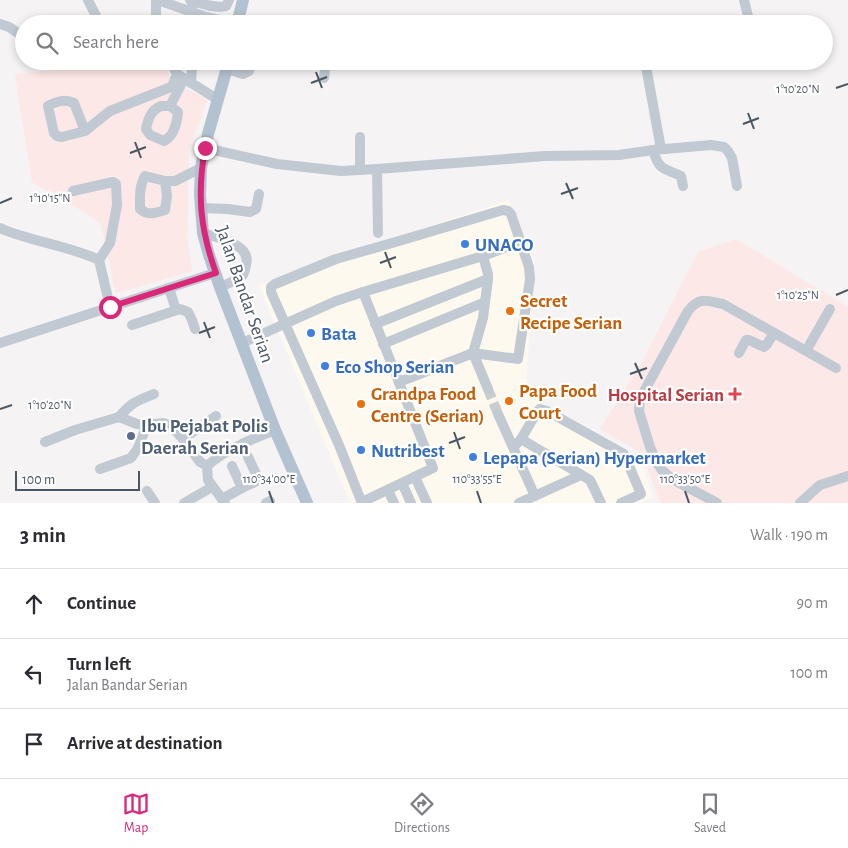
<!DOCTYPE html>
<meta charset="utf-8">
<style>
:root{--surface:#fff;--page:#f2f2f3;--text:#2b2b33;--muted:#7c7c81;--line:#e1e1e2;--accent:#db2777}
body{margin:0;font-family:"Alegreya Sans",sans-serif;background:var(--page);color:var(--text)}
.scale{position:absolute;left:15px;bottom:12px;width:125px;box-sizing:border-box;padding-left:5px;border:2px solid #4a5661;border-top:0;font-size:14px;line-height:18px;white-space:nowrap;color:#4a5661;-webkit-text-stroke:4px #fff;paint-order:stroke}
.stop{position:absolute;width:15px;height:15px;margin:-11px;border:4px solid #db2777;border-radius:50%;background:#fff}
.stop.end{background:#db2777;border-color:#fff;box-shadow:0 1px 5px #0008}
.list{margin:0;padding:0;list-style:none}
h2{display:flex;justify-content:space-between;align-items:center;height:65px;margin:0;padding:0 20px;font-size:21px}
h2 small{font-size:16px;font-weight:400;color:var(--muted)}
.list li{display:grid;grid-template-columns:32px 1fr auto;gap:15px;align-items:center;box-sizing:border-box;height:70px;padding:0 20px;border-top:1px solid var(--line)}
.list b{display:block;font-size:19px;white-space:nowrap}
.list p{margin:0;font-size:16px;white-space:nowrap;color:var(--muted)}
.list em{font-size:16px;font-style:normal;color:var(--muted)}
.icon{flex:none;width:28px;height:28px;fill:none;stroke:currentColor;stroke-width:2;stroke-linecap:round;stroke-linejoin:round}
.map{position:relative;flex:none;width:848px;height:503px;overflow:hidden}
.search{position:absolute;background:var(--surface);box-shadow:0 2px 8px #0003;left:15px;right:15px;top:15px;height:55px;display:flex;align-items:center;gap:12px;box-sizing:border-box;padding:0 18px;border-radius:28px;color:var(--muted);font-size:19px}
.sheet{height:275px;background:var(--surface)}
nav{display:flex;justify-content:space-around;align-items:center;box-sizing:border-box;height:70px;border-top:1px solid var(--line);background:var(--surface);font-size:14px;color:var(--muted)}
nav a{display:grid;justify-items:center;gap:2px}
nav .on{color:var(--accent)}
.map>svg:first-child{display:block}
.commercial{fill:#fdf9ef}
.medical{fill:#fce8e6}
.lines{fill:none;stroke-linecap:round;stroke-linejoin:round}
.minor-tunnel{stroke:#caccce;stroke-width:10;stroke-dasharray:10 5;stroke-linecap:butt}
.minor{stroke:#c1cad2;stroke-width:10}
.major{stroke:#b3c2d1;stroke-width:12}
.route{stroke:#db2777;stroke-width:6}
.ticks{fill:none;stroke:#4a5661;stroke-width:2}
.shop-dot{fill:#3f7fe0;stroke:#fff;stroke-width:2}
.food-dot{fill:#e8710a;stroke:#fff;stroke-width:2}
.health-dot{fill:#e0444e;stroke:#fff;stroke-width:2}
.service-dot{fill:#5c6f8a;stroke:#fff;stroke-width:2}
.labels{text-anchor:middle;stroke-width:4.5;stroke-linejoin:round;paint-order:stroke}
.shop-label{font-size:19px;font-weight:bold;fill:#366cbe;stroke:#fff;text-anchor:start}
.street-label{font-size:19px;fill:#4a5661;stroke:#fff}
.food-label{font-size:19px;font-weight:bold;fill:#c56008;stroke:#fff;text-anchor:start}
.health-label{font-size:19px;font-weight:bold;fill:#be3a42;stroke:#fff;text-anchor:end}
.service-label{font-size:19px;font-weight:bold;fill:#4e5e75;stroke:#fff;text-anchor:start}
.ticks-label{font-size:12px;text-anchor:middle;fill:#4a5661;stroke:#fff;stroke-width:4.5;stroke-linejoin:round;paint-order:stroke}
</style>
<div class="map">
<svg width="848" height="503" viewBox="0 0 848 503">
<rect width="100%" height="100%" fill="#f5f3f3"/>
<!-- commercial -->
<polygon class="commercial" points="508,200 535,263 525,395 641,459 653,497 640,503 350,503 259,286 337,257"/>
<!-- medical -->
<g class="medical">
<polygon points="100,61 164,61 171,81 208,99 189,148 187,240 192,271 116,293 101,224 89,215 32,182 15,74 94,66"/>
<polygon points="736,239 848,307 848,503 660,503 642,453 600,429 644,358 698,252"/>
</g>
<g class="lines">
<!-- minor-tunnel -->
<polyline class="minor-tunnel" points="488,389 498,414"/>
<!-- minor -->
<g class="minor">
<polyline points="88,0 100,24"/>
<polyline points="158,0 206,17 224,21 231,21 238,20 253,24"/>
<path d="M 190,0 C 201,3 215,9 226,6 L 229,0"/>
<polyline points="744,0 750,24"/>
<polyline points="192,7 191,12 192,24"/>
<polyline points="0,24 9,27 24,37"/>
<polyline points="156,24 156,0"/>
<polyline points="170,61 177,74 217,99"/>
<polyline points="185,61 190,63 192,68 191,83"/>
<polyline points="410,61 424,64 483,61"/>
<polyline points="645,61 661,149"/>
<polyline points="227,69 243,74 249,71 252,61"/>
<polyline points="324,78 326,61"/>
<path d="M 161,106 L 170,106 L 178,112 C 177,123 174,136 164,141 L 150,135 L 146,129 C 148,119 151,110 161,106 Z"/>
<polyline points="170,106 184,79"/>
<path d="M 85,131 L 74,103 C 66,99 56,101 48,106 L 54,133 L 57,136 L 62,137 L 85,131 L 110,111 L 171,87 L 173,84 L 177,74"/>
<polyline points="205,148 277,164 341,171 377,169 545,156 619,155 653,150 711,145 724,147 728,151 732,158 737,186"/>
<path d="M 653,150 C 659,171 664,168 681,176 L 683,186"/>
<polyline points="377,169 378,233"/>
<polyline points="360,170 360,137"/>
<path d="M 165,181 L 167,196 L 165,210 C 156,213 148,216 140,209 C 140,198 139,186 145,176 L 165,181 L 175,181 L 201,168"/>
<polyline points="73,191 113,182 116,184 117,205 110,243 99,260"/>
<polyline points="201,208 228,209 250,212 256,209 259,194"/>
<path d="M 0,228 C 32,242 67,245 99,260 L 110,307"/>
<path d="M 203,233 C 218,238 252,244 246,265 C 245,269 245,273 242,276 C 236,281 227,284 220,287"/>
<polyline points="483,256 520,242"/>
<polyline points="169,288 176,310"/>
<polyline points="375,324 488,279"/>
<polyline points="132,325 180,309 188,312 192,320 195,329"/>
<polyline points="0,343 215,273"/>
<polyline points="242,343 336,301 363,292 483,256 488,274 488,279 483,318 473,353 399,382"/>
<polyline points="383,344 485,302"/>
<polyline points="806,351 830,309"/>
<polyline points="739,353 746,340 749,340 764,347 767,344 774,333"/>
<polyline points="498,414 535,496"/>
<path d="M 119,417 C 132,402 136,401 154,394"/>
<polyline points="183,439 216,416"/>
<polyline points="521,439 590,480 601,503"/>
<path d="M 45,442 L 75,430 L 119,417 L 137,424 L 147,425 L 163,423 L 171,426 L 183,439 L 200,462 L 207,466 C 225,450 252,439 275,430"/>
<polyline points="514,447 521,439 537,412 540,409 547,411 624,454 641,494 621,503"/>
<polyline points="207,466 208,480 225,503"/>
<polyline points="100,469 131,458 138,448 147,425"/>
<polyline points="415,477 427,503"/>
<polyline points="402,483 411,503"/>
<polyline points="242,488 255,482 258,478 248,457"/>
<polyline points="388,490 394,503"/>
<polyline points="147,491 155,503"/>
<polyline points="222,499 242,488 232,466"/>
<polyline points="362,502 433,468 363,292"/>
<polyline points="184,503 212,487"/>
<polyline points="266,503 270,501"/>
<polyline points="362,503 339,445 271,292 271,287 275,284 336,259 399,241 503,210 508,211 511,214 529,267 530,279 518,359 473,353 488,389"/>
<polyline points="519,503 581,475"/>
<path d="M 717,503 L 672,479 L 662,470 L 657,463 L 650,447 L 639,411 L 640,399 L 688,311 C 700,296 706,301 723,304 L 836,368"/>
<polyline points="800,503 820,485 848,476"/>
</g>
<!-- major -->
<g class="major">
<polyline points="237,24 243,0"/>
<polyline points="229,61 208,134 201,168 200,195 203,233 209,255 220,287 275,430 307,503"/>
</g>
</g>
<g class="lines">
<!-- route -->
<path class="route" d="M 110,307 L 216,273 C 200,229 197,194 205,148"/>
</g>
<!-- ticks -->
<path class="ticks" d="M 316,72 L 322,88M 311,83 L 327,77M 836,88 L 848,84M 748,113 L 754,129M 743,124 L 759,118M 135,142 L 141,158M 130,153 L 146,147M 566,183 L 573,199M 561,194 L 578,188M 0,203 L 12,198M 385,252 L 391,268M 380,263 L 396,257M 836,295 L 848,290M 204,322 L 210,338M 199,333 L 215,327M 635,363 L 642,379M 630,374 L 647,368M 0,409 L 12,405M 454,432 L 460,449M 449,443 L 465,437M 269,491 L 273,503M 477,491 L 481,503M 685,491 L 689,503"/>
<!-- markers -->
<g class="shop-dot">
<circle cx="465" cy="244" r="5"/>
<circle cx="311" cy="333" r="5"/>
<circle cx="325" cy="366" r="5"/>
<circle cx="361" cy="450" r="5"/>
<circle cx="473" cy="457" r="5"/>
</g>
<g class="food-dot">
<circle cx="510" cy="311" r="5"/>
<circle cx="509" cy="401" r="5"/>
<circle cx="361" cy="404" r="5"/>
</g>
<path class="health-dot" d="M732.5 386.5h5v5h5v5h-5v5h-5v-5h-5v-5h5z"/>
<circle class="service-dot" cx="131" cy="436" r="5"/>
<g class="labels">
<!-- shop labels -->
<g class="shop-label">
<text x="475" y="251">UNACO</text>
<text x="321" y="340">Bata</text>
<text x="335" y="373">Eco Shop Serian</text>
<text x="371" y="457">Nutribest</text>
<text x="483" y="464">Lepapa (Serian) Hypermarket</text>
</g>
<!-- street labels -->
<g class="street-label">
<text transform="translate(246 294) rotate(71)" y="7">Jalan Bandar Serian</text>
</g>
<!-- food labels -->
<g class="food-label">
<text x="520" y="307">Secret<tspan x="520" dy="22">Recipe Serian</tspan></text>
<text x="519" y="397">Papa Food<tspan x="519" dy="22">Court</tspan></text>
<text x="371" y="400">Grandpa Food<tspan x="371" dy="22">Centre (Serian)</tspan></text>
</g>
<!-- health labels -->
<g class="health-label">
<text x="724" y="401">Hospital Serian</text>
</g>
<!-- service labels -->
<g class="service-label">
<text x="141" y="432">Ibu Pejabat Polis<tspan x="141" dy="22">Daerah Serian</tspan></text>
</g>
</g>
<g class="ticks-label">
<text x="798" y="93">1°10'20"N</text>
<text x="50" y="202">1°10'15"N</text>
<text x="798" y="299">1°10'25"N</text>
<text x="50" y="409">1°10'20"N</text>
<text x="269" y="483">110°34'00"E</text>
<text x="477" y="483">110°33'55"E</text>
<text x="685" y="483">110°33'50"E</text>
</g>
</svg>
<div class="scale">100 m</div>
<div class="stop" style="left:110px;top:307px"></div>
<div class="stop end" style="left:205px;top:148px"></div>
<div class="search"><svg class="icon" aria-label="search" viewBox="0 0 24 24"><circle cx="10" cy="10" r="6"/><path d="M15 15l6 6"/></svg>Search here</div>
</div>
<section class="sheet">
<h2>3 min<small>Walk · 190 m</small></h2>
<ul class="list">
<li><svg class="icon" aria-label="ahead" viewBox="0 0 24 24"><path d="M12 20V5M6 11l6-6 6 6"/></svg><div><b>Continue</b></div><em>90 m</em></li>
<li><svg class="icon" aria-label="left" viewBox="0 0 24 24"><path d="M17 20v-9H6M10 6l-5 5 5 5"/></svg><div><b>Turn left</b><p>Jalan Bandar Serian</p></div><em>100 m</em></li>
<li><svg class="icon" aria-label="arrive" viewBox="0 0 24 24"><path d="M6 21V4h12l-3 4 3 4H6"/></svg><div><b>Arrive at destination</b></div></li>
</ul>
</section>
<nav>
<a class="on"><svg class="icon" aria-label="map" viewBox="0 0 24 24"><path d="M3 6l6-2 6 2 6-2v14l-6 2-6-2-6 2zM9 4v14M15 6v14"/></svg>Map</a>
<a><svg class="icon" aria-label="directions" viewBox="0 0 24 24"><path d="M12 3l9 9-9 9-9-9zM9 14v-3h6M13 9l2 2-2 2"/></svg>Directions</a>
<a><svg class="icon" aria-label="saved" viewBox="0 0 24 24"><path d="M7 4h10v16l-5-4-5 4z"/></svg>Saved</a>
</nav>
